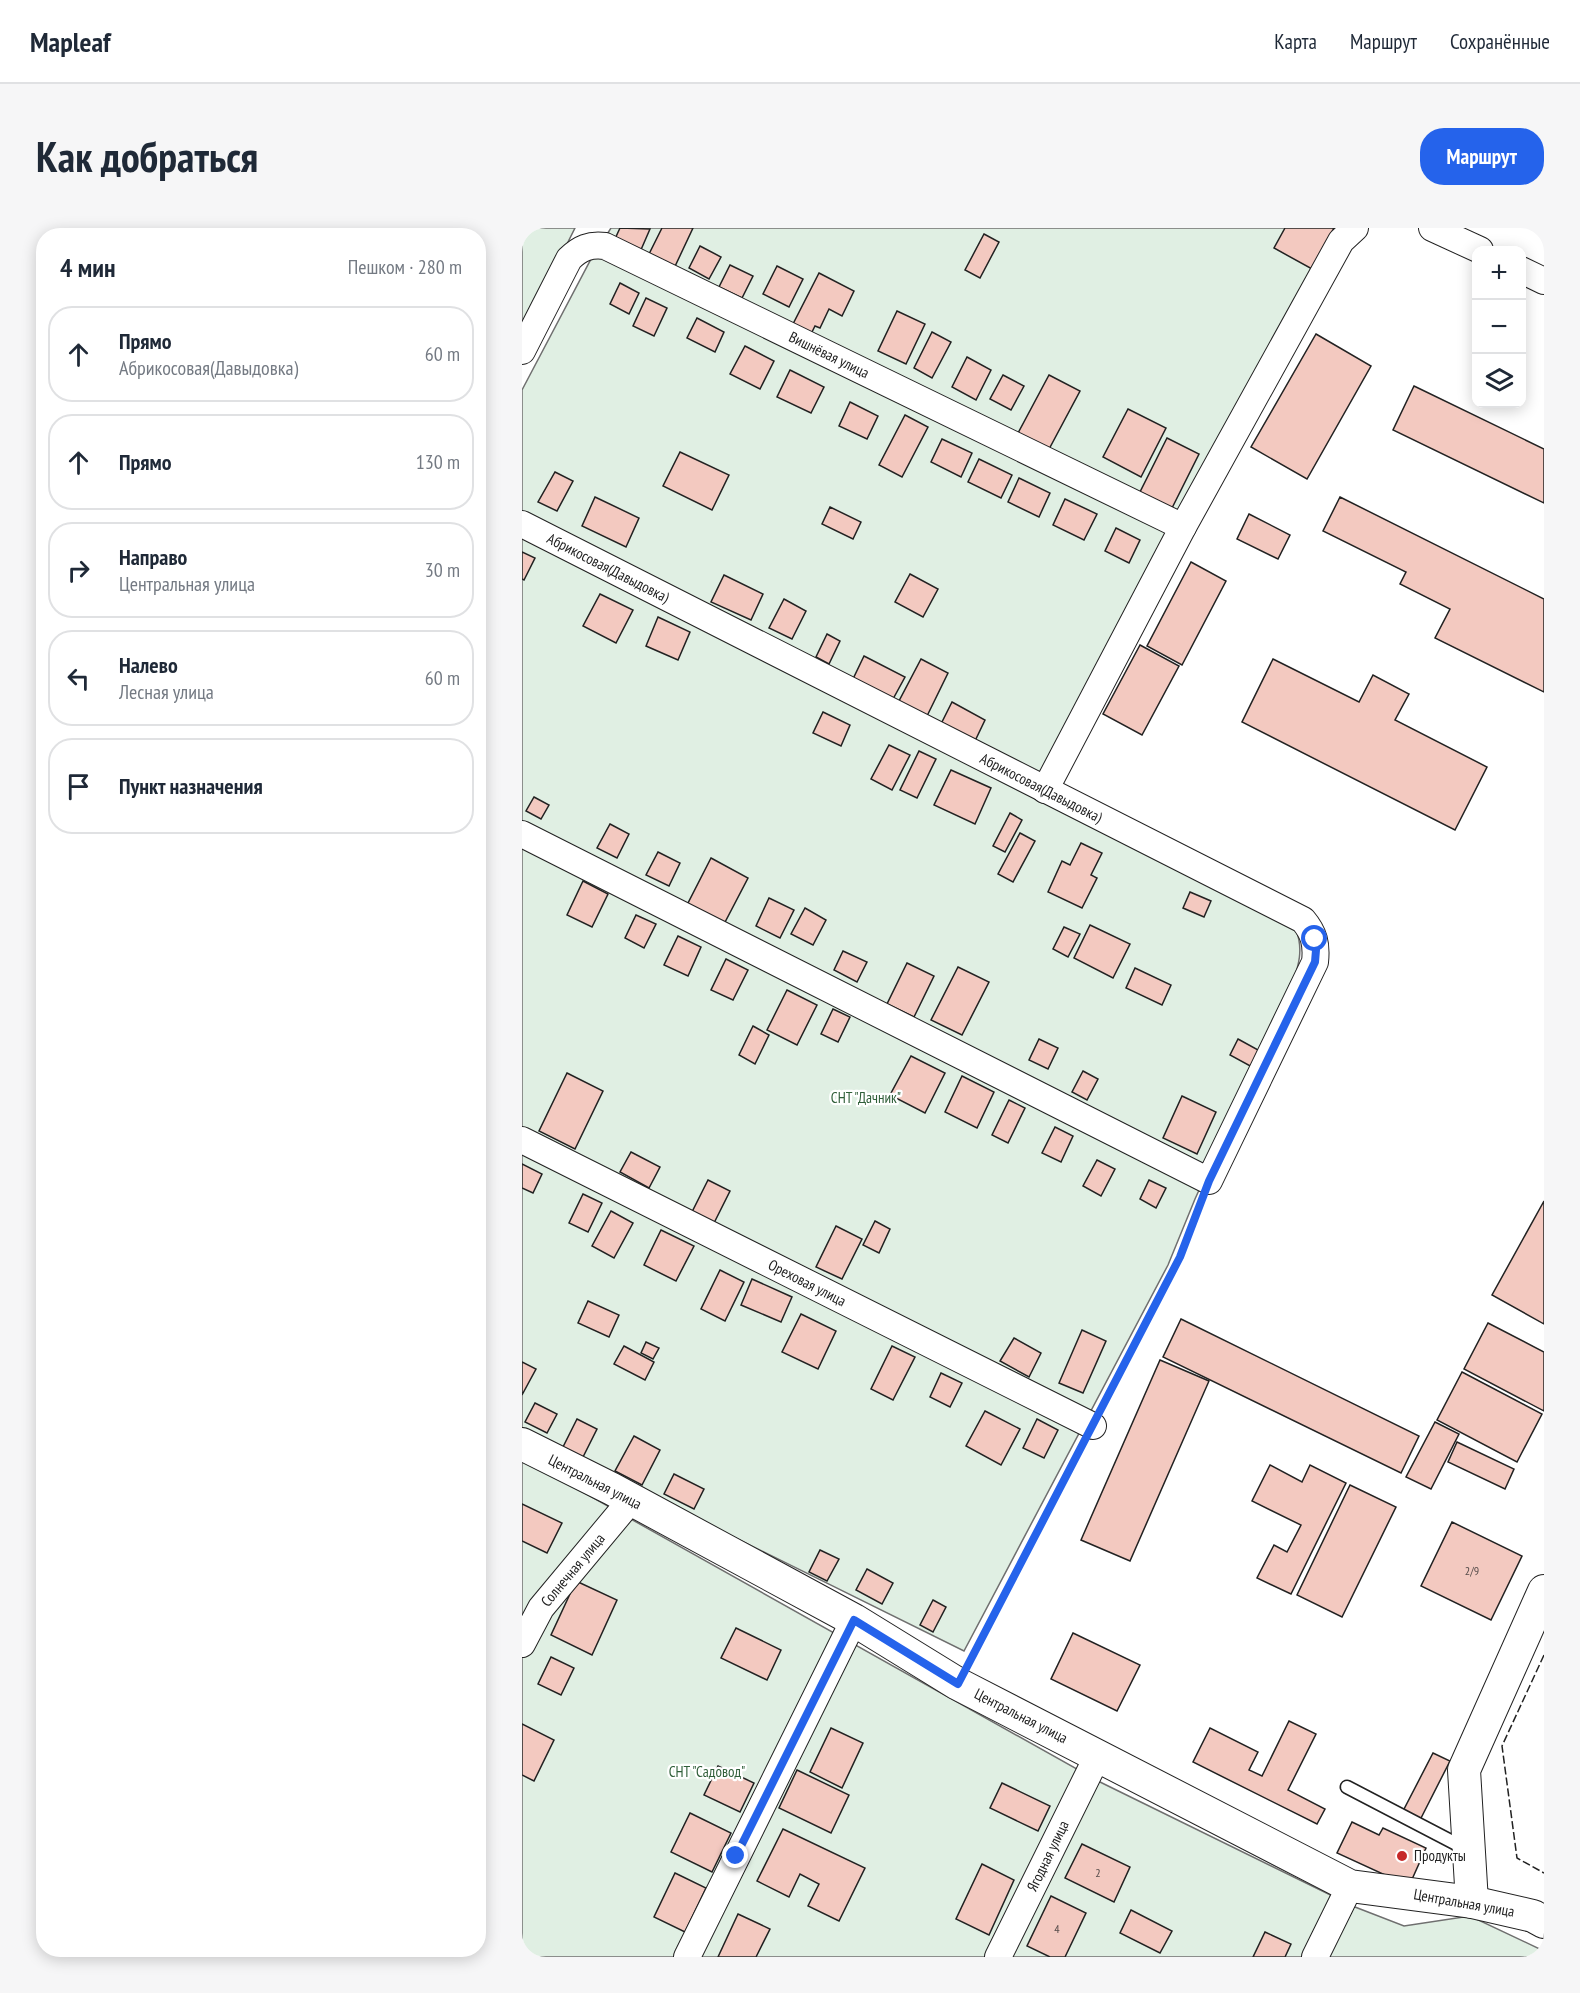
<!DOCTYPE html>
<html lang="ru">
<meta charset="utf-8">
<style>
:root{--surface:#fff;--page:#f6f6f7;--text:#1f2937;--muted:#747a83;--line:#e0e1e3;--accent:#2563eb}
body{margin:0;font-family:"PT Sans Narrow",sans-serif;background:var(--page);color:var(--text)}
.controls{position:absolute;right:18px;top:18px;display:grid;overflow:hidden;border-radius:12px;box-shadow:0 3px 15px #0003}
.controls button{width:54px;height:54px;display:grid;place-items:center;padding:0;border:0;border-bottom:2px solid var(--line);background:var(--surface);color:var(--text);font:30px sans-serif}
.stop{position:absolute;width:18px;height:18px;margin:-14px;border:4px solid #2563eb;border-radius:50%;background:#fff}
.stop.end{background:#2563eb;border-color:#fff;box-shadow:0 2px 6px #0008}
.list{margin:0;padding:0;list-style:none}
h2{display:flex;justify-content:space-between;align-items:center;height:78px;margin:0;padding:0 24px;font-size:26px}
h2 small{font-size:20px;font-weight:400;color:var(--muted)}
.list li{display:grid;grid-template-columns:39px 1fr auto;gap:18px;align-items:center;box-sizing:border-box;height:96px;margin:0 12px 12px;padding:0 12px;border:2px solid var(--line);border-radius:24px}
.list b{display:block;font-size:22px;white-space:nowrap}
.list p{margin:0;font-size:20px;white-space:nowrap;color:var(--muted)}
.list em{font-size:20px;font-style:normal;color:var(--muted)}
.icon{flex:none;width:33px;height:33px;fill:none;stroke:currentColor;stroke-width:2;stroke-linecap:round;stroke-linejoin:round}
.map{position:relative;flex:none;width:1022px;height:1729px;overflow:hidden;border-radius:24px}
header{display:flex;align-items:center;gap:36px;box-sizing:border-box;height:84px;padding:0 30px;background:var(--surface);border-bottom:2px solid var(--line)}
header strong{font-size:28px}
nav{display:flex;gap:33px;margin-inline-start:auto;font-size:21px}
.intro{display:flex;align-items:center;justify-content:space-between;box-sizing:border-box;height:144px;padding:0 36px}
h1{margin:0;font-size:42px}
.button{padding:15px 27px;border-radius:24px;background:var(--accent);color:#fff;font-size:21px;font-weight:700}
main{display:flex;gap:36px;padding:0 36px}
aside{flex:1;background:var(--surface);border-radius:24px;box-shadow:0 3px 15px #0003}
.map>svg:first-child{display:block}
.green{fill:#e0efe3;stroke:#6f6f6f;stroke-width:1.5}
.building{fill:#f3c9c0;stroke:#222;stroke-width:1.5}
.lines{fill:none;stroke-linecap:round;stroke-linejoin:round}
.service-casing{stroke:#222;stroke-width:15}
.minor-casing{stroke:#222;stroke-width:28}
.tertiary-casing{stroke:#222;stroke-width:34}
.path{stroke:#646464;stroke-width:4;stroke-dasharray:4.5 3;stroke-linecap:butt}
.service{stroke:#fff;stroke-width:12}
.minor{stroke:#fff;stroke-width:26}
.tertiary{stroke:#fff;stroke-width:32}
.fence{stroke:#222;stroke-width:1.5;stroke-dasharray:8 3;stroke-linecap:butt}
.route{stroke:#2563eb;stroke-width:8}
.poi-dot{fill:#c62828;stroke:#fff;stroke-width:2}
.labels{text-anchor:middle;stroke-width:4.5;stroke-linejoin:round;paint-order:stroke}
.number-label{font-size:12px;fill:#564c4a}
.street-label{font-size:15px;fill:#222;stroke:#fff}
.park-label{font-size:15px;fill:#2f5e38;stroke:#fff}
.poi-label{font-size:15px;fill:#222;stroke:#fff;text-anchor:start}
</style>
<header>
<strong>Mapleaf</strong>
<nav><a>Карта</a><a>Маршрут</a><a>Сохранённые</a></nav>
</header>
<div class="intro"><h1>Как добраться</h1><a class="button">Маршрут</a></div>
<main>
<aside>
<h2>4 мин<small>Пешком · 280 m</small></h2>
<ul class="list">
<li><svg class="icon" aria-label="ahead" viewBox="0 0 24 24"><path d="M12 20V5M6 11l6-6 6 6"/></svg><div><b>Прямо</b><p>Абрикосовая(Давыдовка)</p></div><em>60 m</em></li>
<li><svg class="icon" aria-label="ahead" viewBox="0 0 24 24"><path d="M12 20V5M6 11l6-6 6 6"/></svg><div><b>Прямо</b></div><em>130 m</em></li>
<li><svg class="icon" aria-label="right" viewBox="0 0 24 24"><path d="M7 20v-9h11M14 6l5 5-5 5"/></svg><div><b>Направо</b><p>Центральная улица</p></div><em>30 m</em></li>
<li><svg class="icon" aria-label="left" viewBox="0 0 24 24"><path d="M17 20v-9H6M10 6l-5 5 5 5"/></svg><div><b>Налево</b><p>Лесная улица</p></div><em>60 m</em></li>
<li><svg class="icon" aria-label="arrive" viewBox="0 0 24 24"><path d="M6 21V4h12l-3 4 3 4H6"/></svg><div><b>Пункт назначения</b></div></li>
</ul>
</aside>
<div class="map">
<svg width="1022" height="1729" viewBox="0 0 1022 1729">
<rect width="100%" height="100%" fill="#fff"/>
<!-- green -->
<g class="green">
<polygon points="0,0 53,0 0,106"/>
<path d="M 89,0 L 815,0 L 514,569 L 774,702 C 782,722 776,739 770,758 L 673,971 L 646,1037 L 442,1423 L 137,1272 L 0,1209 L 0,162 L 68,33 Z"/>
<polygon points="0,1230 578,1554 833,1679 882,1698 948,1688 1022,1723 1022,1729 0,1729"/>
</g>
<!-- building -->
<g class="building">
<polygon points="98,0 128,1 118,24 92,13"/>
<polygon points="140,0 171,0 148,49 122,36"/>
<polygon points="763,0 812,0 790,41 752,20"/>
<polygon points="462,6 477,14 458,50 443,42"/>
<polygon points="178,18 199,29 187,51 167,40"/>
<polygon points="208,37 231,48 220,70 197,59"/>
<polygon points="255,38 281,51 267,79 241,66"/>
<polygon points="297,45 332,63 320,88 307,81 298,100 293,98 288,108 270,98"/>
<polygon points="98,55 117,65 107,86 88,76"/>
<polygon points="124,70 145,80 132,108 111,98"/>
<polygon points="375,83 403,96 384,136 356,123"/>
<polygon points="175,90 202,104 193,124 165,110"/>
<polygon points="410,104 429,114 410,150 392,140"/>
<polygon points="794,106 849,138 785,251 729,219"/>
<polygon points="223,118 252,133 238,161 208,146"/>
<polygon points="445,129 469,142 454,172 430,159"/>
<polygon points="268,142 302,159 289,185 255,169"/>
<polygon points="481,147 502,158 489,182 468,171"/>
<polygon points="527,147 558,163 526,223 495,207"/>
<polygon points="892,158 1022,221 1022,275 871,202"/>
<polygon points="328,174 356,188 345,211 317,198"/>
<polygon points="606,181 644,200 619,249 581,229"/>
<polygon points="383,187 406,199 380,249 357,237"/>
<polygon points="645,210 677,226 650,280 618,264"/>
<polygon points="420,211 450,225 439,249 409,234"/>
<polygon points="158,224 207,247 190,282 141,258"/>
<polygon points="457,231 490,247 479,270 446,254"/>
<polygon points="33,244 51,253 35,283 16,274"/>
<polygon points="497,250 528,265 517,289 486,274"/>
<polygon points="73,269 117,290 104,319 60,298"/>
<polygon points="818,269 1022,371 1022,464 913,410 928,381 878,356 884,344 801,303"/>
<polygon points="543,271 575,286 562,312 531,297"/>
<polygon points="308,279 339,294 331,311 300,296"/>
<polygon points="727,286 768,307 756,331 715,311"/>
<polygon points="594,300 618,312 607,335 583,323"/>
<polygon points="0,324 13,330 2,352 0,351"/>
<polygon points="669,334 704,353 660,437 625,418"/>
<polygon points="388,346 416,361 401,389 373,374"/>
<polygon points="202,347 241,366 229,392 189,374"/>
<polygon points="78,366 111,382 94,415 61,398"/>
<polygon points="262,371 284,383 270,411 247,400"/>
<polygon points="136,389 168,404 156,432 124,418"/>
<polygon points="305,406 318,413 307,436 294,429"/>
<polygon points="618,417 657,438 620,507 581,486"/>
<polygon points="342,428 383,449 371,471 331,451"/>
<polygon points="399,431 426,445 405,488 377,473"/>
<polygon points="751,431 837,474 851,447 887,466 873,492 965,539 933,602 720,494"/>
<polygon points="430,474 463,492 452,515 418,498"/>
<polygon points="301,484 328,497 319,518 291,505"/>
<polygon points="367,517 388,527 370,562 349,551"/>
<polygon points="397,523 414,531 395,570 378,562"/>
<polygon points="429,542 469,560 453,596 412,577"/>
<polygon points="12,569 27,577 19,591 4,583"/>
<polygon points="488,585 500,592 483,624 471,618"/>
<polygon points="88,596 107,606 95,630 75,620"/>
<polygon points="498,605 513,613 491,654 476,646"/>
<polygon points="559,615 580,625 569,647 575,650 560,680 526,664 540,633 548,637"/>
<polygon points="136,624 158,635 147,658 124,647"/>
<polygon points="189,630 226,650 201,698 164,679"/>
<polygon points="61,653 86,666 70,699 45,687"/>
<polygon points="668,664 689,673 682,689 661,680"/>
<polygon points="247,670 272,682 258,710 234,698"/>
<polygon points="283,680 304,692 291,717 269,706"/>
<polygon points="114,687 134,696 122,720 103,710"/>
<polygon points="568,697 608,716 591,750 552,730"/>
<polygon points="542,699 558,706 546,729 531,721"/>
<polygon points="156,708 179,719 166,748 142,737"/>
<polygon points="321,723 345,734 335,754 312,742"/>
<polygon points="204,731 226,742 211,772 189,762"/>
<polygon points="385,735 412,748 392,789 365,776"/>
<polygon points="436,739 467,754 440,807 409,792"/>
<polygon points="613,740 649,757 640,777 604,760"/>
<polygon points="265,762 295,777 275,817 245,802"/>
<polygon points="311,781 328,789 316,814 299,806"/>
<polygon points="231,798 247,807 233,836 217,827"/>
<polygon points="517,811 536,820 526,841 507,832"/>
<polygon points="716,811 738,823 730,839 708,827"/>
<polygon points="389,828 423,845 403,885 368,867"/>
<polygon points="561,843 576,851 565,872 550,864"/>
<polygon points="45,845 81,863 53,921 17,903"/>
<polygon points="440,848 472,864 455,900 423,884"/>
<polygon points="660,868 694,884 675,926 641,910"/>
<polygon points="487,872 503,880 486,915 470,907"/>
<polygon points="533,899 551,908 539,934 520,925"/>
<polygon points="109,924 138,939 127,960 98,944"/>
<polygon points="575,932 593,941 579,968 561,958"/>
<polygon points="0,936 20,946 11,965 0,960"/>
<polygon points="186,952 208,963 192,995 170,984"/>
<polygon points="627,952 644,960 634,980 618,971"/>
<polygon points="61,966 80,975 66,1004 47,995"/>
<polygon points="1022,973 1022,1096 970,1067"/>
<polygon points="89,983 111,995 92,1030 70,1018"/>
<polygon points="353,993 368,1001 357,1025 341,1017"/>
<polygon points="314,998 340,1011 320,1051 294,1039"/>
<polygon points="139,1002 172,1018 154,1053 122,1037"/>
<polygon points="198,1042 222,1054 203,1093 179,1081"/>
<polygon points="230,1051 270,1069 259,1094 219,1077"/>
<polygon points="66,1073 97,1087 87,1109 56,1095"/>
<polygon points="279,1086 314,1103 296,1141 260,1124"/>
<polygon points="659,1091 897,1208 879,1245 641,1129"/>
<polygon points="966,1095 1022,1124 1022,1183 942,1141"/>
<polygon points="560,1102 584,1113 561,1165 537,1155"/>
<polygon points="492,1110 519,1125 507,1149 478,1133"/>
<polygon points="124,1114 137,1120 131,1131 119,1125"/>
<polygon points="102,1118 132,1134 123,1152 92,1136"/>
<polygon points="370,1118 393,1129 371,1172 349,1161"/>
<polygon points="638,1132 687,1153 608,1333 559,1312"/>
<polygon points="0,1134 14,1141 0,1167"/>
<polygon points="940,1144 1020,1186 995,1234 915,1192"/>
<polygon points="419,1145 440,1155 428,1179 408,1169"/>
<polygon points="13,1175 35,1186 25,1205 3,1194"/>
<polygon points="463,1183 498,1201 479,1237 444,1218"/>
<polygon points="55,1191 75,1201 58,1235 38,1225"/>
<polygon points="515,1191 536,1202 522,1230 501,1220"/>
<polygon points="913,1194 937,1206 909,1261 884,1249"/>
<polygon points="112,1208 138,1222 120,1257 93,1243"/>
<polygon points="935,1214 992,1241 983,1261 926,1234"/>
<polygon points="748,1237 780,1254 788,1237 824,1255 769,1366 735,1350 752,1317 765,1324 779,1297 730,1273"/>
<polygon points="152,1246 182,1261 172,1281 142,1266"/>
<polygon points="828,1257 874,1279 820,1389 775,1367"/>
<polygon points="0,1276 40,1295 25,1325 0,1313"/>
<polygon points="930,1294 1000,1328 969,1392 899,1358"/>
<polygon points="298,1322 317,1331 305,1353 287,1344"/>
<polygon points="345,1341 371,1355 360,1376 334,1362"/>
<polygon points="54,1353 95,1372 70,1427 29,1407"/>
<polygon points="411,1372 424,1379 411,1404 398,1397"/>
<polygon points="214,1400 259,1422 245,1452 199,1430"/>
<polygon points="551,1405 618,1437 595,1483 529,1451"/>
<polygon points="29,1429 52,1440 39,1467 16,1456"/>
<polygon points="767,1493 794,1506 766,1562 803,1581 795,1596 671,1534 688,1500 736,1524 727,1542 740,1548"/>
<polygon points="0,1496 32,1512 12,1553 0,1547"/>
<polygon points="309,1500 341,1515 320,1560 288,1544"/>
<polygon points="911,1525 928,1533 897,1594 880,1585"/>
<polygon points="196,1538 232,1555 218,1584 182,1567"/>
<polygon points="275,1542 327,1567 309,1605 257,1580"/>
<polygon points="480,1555 528,1578 516,1603 468,1580"/>
<polygon points="168,1585 209,1605 190,1644 149,1624"/>
<polygon points="830,1594 857,1607 861,1600 904,1620 887,1658 815,1625"/>
<polygon points="261,1601 343,1640 317,1693 286,1678 297,1656 278,1646 267,1669 235,1653"/>
<polygon points="560,1616 608,1639 592,1674 543,1650"/>
<polygon points="460,1636 492,1652 467,1707 434,1691"/>
<polygon points="153,1645 184,1660 163,1704 132,1689"/>
<polygon points="529,1668 564,1685 543,1729 528,1729 505,1718"/>
<polygon points="609,1682 650,1703 638,1725 598,1705"/>
<polygon points="216,1686 248,1701 234,1729 196,1729"/>
<polygon points="743,1704 769,1716 763,1729 731,1729"/>
</g>
<g class="lines">
<defs>
<polyline id="service" points="825,1559 944,1621"/>
<g id="minor">
<polyline points="910,0 958,22"/>
<polyline points="999,42 1022,53"/>
<path d="M 0,123 L 47,31 C 58,20 68,16 83,18 L 661,299"/>
<path d="M 0,296 L 781,692 C 792,705 795,716 793,734 L 687,953 L 0,606"/>
<polyline points="523,562 661,299 819,13 833,0"/>
<polyline points="0,912 571,1198"/>
<polyline points="0,1416 19,1380 109,1272"/>
<polyline points="165,1729 332,1392"/>
<polyline points="476,1729 576,1527"/>
<polyline points="793,1729 828,1658"/>
</g>
<g id="tertiary">
<polyline points="0,1216 90,1261 332,1392 436,1456 828,1658 950,1674 1011,1688 1022,1694"/>
<polyline points="950,1674 942,1542 1022,1363"/>
</g>
</defs>
<!-- service casing -->
<use href="#service" class="service-casing"/>
<!-- minor casing -->
<use href="#minor" class="minor-casing"/>
<!-- tertiary casing -->
<use href="#tertiary" class="tertiary-casing"/>
<!-- path -->
<g class="path">
<polyline points="583,1175 658,1029 678,976"/>
<polyline points="449,1430 559,1221"/>
</g>
<!-- service -->
<use href="#service" class="service"/>
<!-- minor -->
<use href="#minor" class="minor"/>
<!-- tertiary -->
<use href="#tertiary" class="tertiary"/>
<!-- fence -->
<polyline class="fence" points="1022,1427 980,1518 995,1630 1022,1645"/>
</g>
<g class="lines">
<!-- route -->
<polyline class="route" points="214,1628 332,1392 436,1456 658,1029 687,953 793,734 794,722 793,711"/>
</g>
<!-- markers -->
<circle class="poi-dot" cx="880" cy="1628" r="6"/>
<g class="labels">
<!-- number labels -->
<g class="number-label">
<text x="950" y="1347">2/9</text>
<text x="576" y="1649">2</text>
<text x="535" y="1705">4</text>
</g>
<!-- street labels -->
<g class="street-label">
<text transform="translate(307 127) rotate(26)" y="5">Вишнёвая улица</text>
<text transform="translate(86 340) rotate(27)" y="5">Абрикосовая(Давыдовка)</text>
<text transform="translate(519 560) rotate(27)" y="5">Абрикосовая(Давыдовка)</text>
<text transform="translate(285 1055) rotate(27)" y="5">Ореховая улица</text>
<text transform="translate(73 1254) rotate(27)" y="5">Центральная улица</text>
<text transform="translate(51 1342) rotate(-50)" y="5">Солнечная улица</text>
<text transform="translate(499 1488) rotate(27)" y="5">Центральная улица</text>
<text transform="translate(526 1628) rotate(-64)" y="5">Ягодная улица</text>
<text transform="translate(942 1675) rotate(10)" y="5">Центральная улица</text>
</g>
<!-- park labels -->
<g class="park-label">
<text x="344" y="875">СНТ "Дачник"</text>
<text x="185" y="1549">СНТ "Садовод"</text>
</g>
<!-- poi labels -->
<g class="poi-label">
<text x="892" y="1633">Продукты</text>
</g>
</g>
</svg>
<div class="controls">
<button>+</button>
<button>−</button>
<button><svg class="icon" aria-label="layers" viewBox="0 0 24 24"><path d="M12 4l9 5-9 5-9-5zM3 14l9 5 9-5"/></svg></button>
</div>
<div class="stop" style="left:793px;top:711px"></div>
<div class="stop end" style="left:214px;top:1628px"></div>
</div>
</main>
